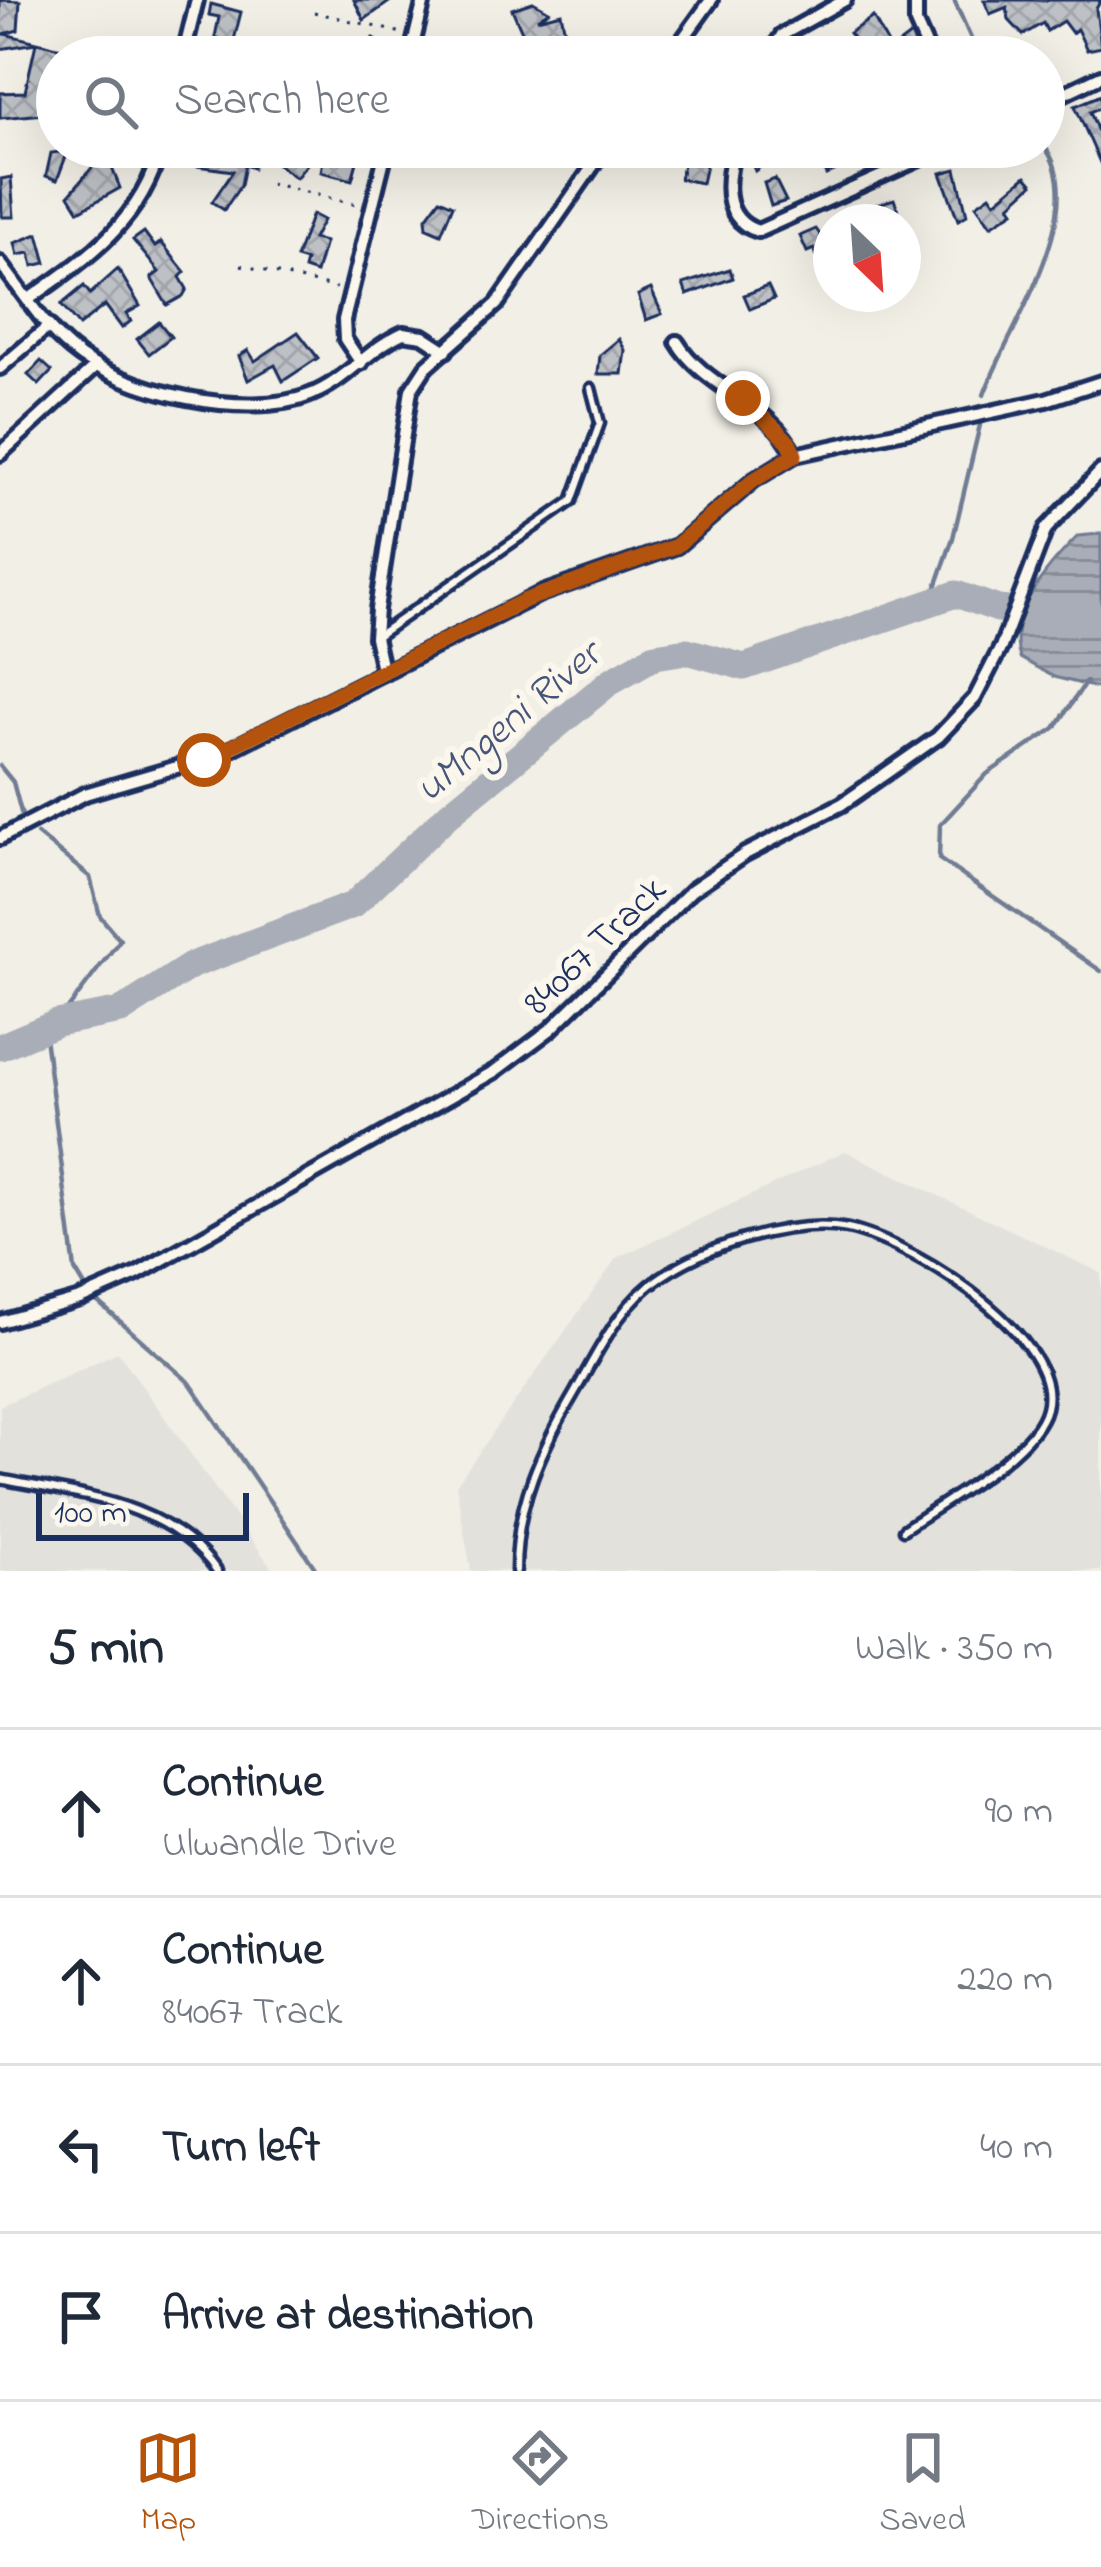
<!DOCTYPE html>
<meta charset="utf-8">
<style>
:root{--surface:#fff;--page:#f2f2f3;--text:#1f2937;--muted:#747a83;--line:#e0e1e3;--accent:#b45309}
body{margin:0;font-family:"Indie Flower",sans-serif;background:var(--page);color:var(--text)}
.compass{position:absolute;left:813px;top:204px;width:108px;height:108px;border-radius:50%;background:var(--surface);box-shadow:0 12px 48px #0002;rotate:155deg}
.scale{position:absolute;left:36px;bottom:30px;width:213px;box-sizing:border-box;padding-left:12px;border:6px solid #1b2f5e;border-top:0;font-size:33px;line-height:42px;white-space:nowrap;color:#1b2f5e;-webkit-text-stroke:9px #fbf7ec;paint-order:stroke}
.stop{position:absolute;width:36px;height:36px;margin:-27px;border:9px solid #b45309;border-radius:50%;background:#fff}
.stop.end{background:#b45309;border-color:#fff;box-shadow:0 3px 12px #0008}
.list{margin:0;padding:0;list-style:none}
h2{display:flex;justify-content:space-between;align-items:center;height:156px;margin:0;padding:0 48px;font-size:51px}
h2 small{font-size:39px;font-weight:400;color:var(--muted)}
.list li{display:grid;grid-template-columns:78px 1fr auto;gap:36px;align-items:center;box-sizing:border-box;height:168px;padding:0 48px;border-top:3px solid var(--line)}
.list b{display:block;font-size:45px;white-space:nowrap}
.list p{margin:0;font-size:39px;white-space:nowrap;color:var(--muted)}
.list em{font-size:39px;font-style:normal;color:var(--muted)}
.icon{flex:none;width:66px;height:66px;fill:none;stroke:currentColor;stroke-width:2;stroke-linecap:round;stroke-linejoin:round}
.map{position:relative;flex:none;width:1101px;height:1571px;overflow:hidden}
.search{position:absolute;background:var(--surface);box-shadow:0 12px 48px #0002;left:36px;right:36px;top:36px;height:132px;display:flex;align-items:center;gap:30px;box-sizing:border-box;padding:0 42px;border-radius:66px;color:var(--muted);font-size:45px}
.sheet{height:828px;background:var(--surface)}
nav{display:flex;justify-content:space-around;align-items:center;box-sizing:border-box;height:168px;border-top:3px solid var(--line);background:var(--surface);font-size:33px;color:var(--muted)}
nav a{display:grid;justify-items:center;gap:6px}
nav .on{color:var(--accent)}
.map>svg:first-child{display:block}
.built{fill:#e2e1dc}
.water{fill:url(#water-rules);stroke:#707b93;stroke-width:3}
.lines{fill:none;stroke-linecap:round;stroke-linejoin:round}
.stream{stroke:#707b93;stroke-width:4.5}
.river{stroke:#a9adb7;stroke-width:27}
.building{fill:url(#building-cross-hatch);stroke:#1b2f5e;stroke-width:3}
.service-casing{stroke:#1b2f5e;stroke-width:15}
.minor-casing{stroke:#1b2f5e;stroke-width:20}
.path{stroke:#1b2f5e;stroke-width:3;stroke-dasharray:3 9;stroke-linecap:butt}
.service{stroke:#fbf7ec;stroke-width:6}
.minor{stroke:#fbf7ec;stroke-width:10}
.route{stroke:#b45309;stroke-width:15}
.labels{text-anchor:middle;stroke-width:12;stroke-linejoin:round;paint-order:stroke}
.street-label{font-size:39px;fill:#1b2f5e;stroke:#fbf7ec}
.water-label{font-size:42px;font-style:italic;fill:#465579;stroke:#fbf7ec}
</style>
<div class="map">
<svg width="1101" height="1571" viewBox="0 0 1101 1571">
<defs>
<pattern id="water-rules" width="6" height="5" patternUnits="userSpaceOnUse" patternTransform="scale(3)"><rect width="6" height="5" fill="#a9adb7"/><path d="M0 2.5h6" fill="none" stroke="#898d98"/></pattern>
<pattern id="building-cross-hatch" width="8" height="8" patternUnits="userSpaceOnUse" patternTransform="scale(3)"><rect width="8" height="8" fill="#bdc0c4"/><path d="M0 0l8 8M0 8l8-8" fill="none" stroke="#a2a5ab"/></pattern>
</defs>
<rect width="100%" height="100%" fill="#f2efe6"/>
<filter id="ink" filterUnits="userSpaceOnUse"><feTurbulence type="fractalNoise" baseFrequency=".00833" numOctaves="2"/><feDisplacementMap in="SourceGraphic" scale="24" xChannelSelector="R" yChannelSelector="G"/><feConvolveMatrix kernelMatrix="1 2 1 2 8 2 1 2 1" color-interpolation-filters="sRGB"/></filter>
<g filter="url(#ink)">
<!-- built -->
<g class="built">
<polygon points="845,1151 1101,1273 1101,1571 471,1571 456,1485 617,1258"/>
<polygon points="118,1352 274,1571 0,1571 0,1406"/>
</g>
<!-- water -->
<path class="water" d="M 1101,534 L 1101,689 L 1054,677 L 1020,658 C 1005,614 1049,565 1078,536 Z"/>
<g class="lines">
<!-- stream -->
<g class="stream">
<polyline points="954,0 979,57"/>
<path d="M 984,395 C 1006,332 1093,209 1044,146"/>
<polyline points="929,607 953,538 980,425"/>
<polyline points="1086,682 1055,728 987,774 940,825 939,859 1101,971"/>
<polyline points="0,766 13,782 22,816"/>
<polyline points="37,834 90,877 100,916 120,940 57,1023"/>
<polyline points="44,1029 75,1270 90,1295 190,1383 317,1571"/>
</g>
<!-- river -->
<polyline class="river" points="0,1047 57,1023 121,1011 192,965 353,905 449,814 611,681 655,656 687,651 744,667 956,594 998,609 1101,618"/>
</g>
<!-- building -->
<g class="building">
<polygon points="0,0 20,1 18,30 4,34 82,53 57,57 57,66 52,65 46,90 57,93 57,113 0,118 0,93 25,92 36,43 0,49"/>
<polygon points="354,0 392,0 364,20"/>
<polygon points="984,0 1101,0 1096,9 1101,47 1087,50 1077,29 1072,33 1063,21 1047,31 1043,23 1023,35 1009,20 1007,7 990,14"/>
<polygon points="533,2 549,11 537,19 561,13 566,37 541,44 539,33 526,41 512,9"/>
<polygon points="211,4 241,12 233,44 215,37 219,17 209,15"/>
<polygon points="873,17 891,50 911,35 916,47 902,57 868,57 849,33"/>
<polygon points="373,38 397,57 377,57 365,47"/>
<polygon points="1101,95 1101,107 1090,112 1101,139 1101,165 1075,106"/>
<polygon points="187,147 260,147 253,168 245,165 241,185 224,210 212,202 233,171 182,164"/>
<polygon points="282,147 308,163 296,178 272,160"/>
<polygon points="690,147 710,147 702,183 680,179 684,159 691,161"/>
<polygon points="745,147 760,147 770,160 755,171"/>
<polygon points="832,147 881,147 882,148 826,175 821,163 837,158"/>
<polygon points="68,151 57,180 46,176 51,153"/>
<polygon points="324,154 357,162 352,180 321,172"/>
<polygon points="100,158 112,168 120,188 79,211 69,195"/>
<polygon points="956,169 967,215 958,220 941,173"/>
<polygon points="1026,176 1033,184 1010,205 1014,211 991,226 976,205 990,195 995,202"/>
<polygon points="11,177 14,217 2,217 1,179"/>
<polygon points="775,179 786,201 771,206 764,183"/>
<polygon points="440,199 453,205 441,234 427,228 426,218"/>
<polygon points="894,199 902,222 876,219 872,206"/>
<polygon points="312,214 323,220 313,239 325,242 316,273 304,269 306,261 296,258"/>
<polygon points="816,229 831,250 831,290 814,249 807,252 800,236"/>
<polygon points="144,232 155,247 161,242 185,272 180,277 187,289 183,296 167,305 151,278 159,272 133,240"/>
<polygon points="38,234 46,263 33,266 30,253 18,255 15,243"/>
<polygon points="118,269 140,306 126,314 131,321 122,328 105,305 79,326 61,305 84,286 90,294"/>
<polygon points="730,269 733,278 687,295 683,284"/>
<polygon points="768,286 774,299 750,309 744,295"/>
<polygon points="651,289 662,314 646,320 638,295"/>
<polygon points="159,322 171,337 149,354 137,339"/>
<polygon points="298,332 318,358 283,381 275,365 248,380 239,356 248,350 255,361"/>
<polygon points="619,339 625,350 622,374 598,374 600,355"/>
<polygon points="41,361 52,371 39,385 28,375"/>
</g>
<g class="lines">
<defs>
<g id="service">
<polyline points="377,636 572,501 600,423 591,388"/>
<path d="M 0,1479 C 77,1495 168,1501 217,1571"/>
<path d="M 516,1571 C 516,1503 541,1450 575,1392 C 598,1352 620,1303 661,1277 C 705,1247 780,1223 834,1227 C 897,1231 1065,1335 1046,1408 C 1035,1453 941,1503 903,1530"/>
</g>
<g id="minor">
<polyline points="916,0 916,23 928,50"/>
<polyline points="183,57 197,0"/>
<polyline points="410,57 424,0"/>
<polyline points="670,57 711,0"/>
<polyline points="768,57 782,35 845,0"/>
<polyline points="1044,103 1101,76"/>
<path d="M 735,147 C 726,178 720,219 758,231 L 946,147"/>
<path d="M 0,263 C 23,292 43,326 71,349 C 123,393 248,420 310,395 C 346,381 368,349 403,333 L 423,336 L 446,351"/>
<path d="M 29,299 C 89,257 142,221 161,147"/>
<path d="M 677,342 C 705,389 772,404 795,455"/>
<polyline points="361,363 345,339 344,320 387,147"/>
<polyline points="0,368 49,326"/>
<polyline points="0,454 96,366"/>
<polyline points="382,669 375,637 377,609 411,390 426,367 497,304 606,147"/>
<polyline points="0,838 85,794 221,754 540,594 677,546 754,480 795,455 1046,400 1101,382"/>
<polyline points="0,1322 80,1299 137,1274 495,1071 551,1029 692,890 745,854 842,804 938,737 975,698 1001,647 1046,529 1101,471"/>
</g>
</defs>
<!-- service casing -->
<use href="#service" class="service-casing"/>
<!-- minor casing -->
<use href="#minor" class="minor-casing"/>
<!-- path -->
<g class="path">
<polyline points="314,12 402,33"/>
<polyline points="84,52 102,57"/>
<polyline points="56,138 57,138"/>
<polyline points="90,147 143,161"/>
<polyline points="270,183 357,205"/>
<polyline points="241,265 336,288"/>
</g>
<!-- service -->
<use href="#service" class="service"/>
<!-- minor -->
<use href="#minor" class="minor"/>
</g>
</g>
<g class="lines" filter="url(#ink)">
<!-- route -->
<polyline class="route" points="204,760 526,600 676,546 754,480 795,455 789,442 743,398"/>
</g>
<g class="labels">
<!-- street labels -->
<g class="street-label">
<text transform="translate(593 944) rotate(-44)" y="14">84067 Track</text>
</g>
<!-- water labels -->
<g class="water-label">
<text transform="translate(506 720) rotate(-40)" y="15">uMngeni River</text>
</g>
</g>
</svg>
<svg class="compass" viewBox="-18 -18 36 36"><path d="M0-13l5 13h-10z" fill="#e53935"/><path d="M0 13l5-13h-10z" fill="#747a83"/></svg>
<div class="scale">100 m</div>
<div class="stop" style="left:204px;top:760px"></div>
<div class="stop end" style="left:743px;top:398px"></div>
<div class="search"><svg class="icon" aria-label="search" viewBox="0 0 24 24"><circle cx="10" cy="10" r="6"/><path d="M15 15l6 6"/></svg>Search here</div>
</div>
<section class="sheet">
<h2>5 min<small>Walk · 350 m</small></h2>
<ul class="list">
<li><svg class="icon" aria-label="ahead" viewBox="0 0 24 24"><path d="M12 20V5M6 11l6-6 6 6"/></svg><div><b>Continue</b><p>Ulwandle Drive</p></div><em>90 m</em></li>
<li><svg class="icon" aria-label="ahead" viewBox="0 0 24 24"><path d="M12 20V5M6 11l6-6 6 6"/></svg><div><b>Continue</b><p>84067 Track</p></div><em>220 m</em></li>
<li><svg class="icon" aria-label="left" viewBox="0 0 24 24"><path d="M17 20v-9H6M10 6l-5 5 5 5"/></svg><div><b>Turn left</b></div><em>40 m</em></li>
<li><svg class="icon" aria-label="arrive" viewBox="0 0 24 24"><path d="M6 21V4h12l-3 4 3 4H6"/></svg><div><b>Arrive at destination</b></div></li>
</ul>
</section>
<nav>
<a class="on"><svg class="icon" aria-label="map" viewBox="0 0 24 24"><path d="M3 6l6-2 6 2 6-2v14l-6 2-6-2-6 2zM9 4v14M15 6v14"/></svg>Map</a>
<a><svg class="icon" aria-label="directions" viewBox="0 0 24 24"><path d="M12 3l9 9-9 9-9-9zM9 14v-3h6M13 9l2 2-2 2"/></svg>Directions</a>
<a><svg class="icon" aria-label="saved" viewBox="0 0 24 24"><path d="M7 4h10v16l-5-4-5 4z"/></svg>Saved</a>
</nav>
